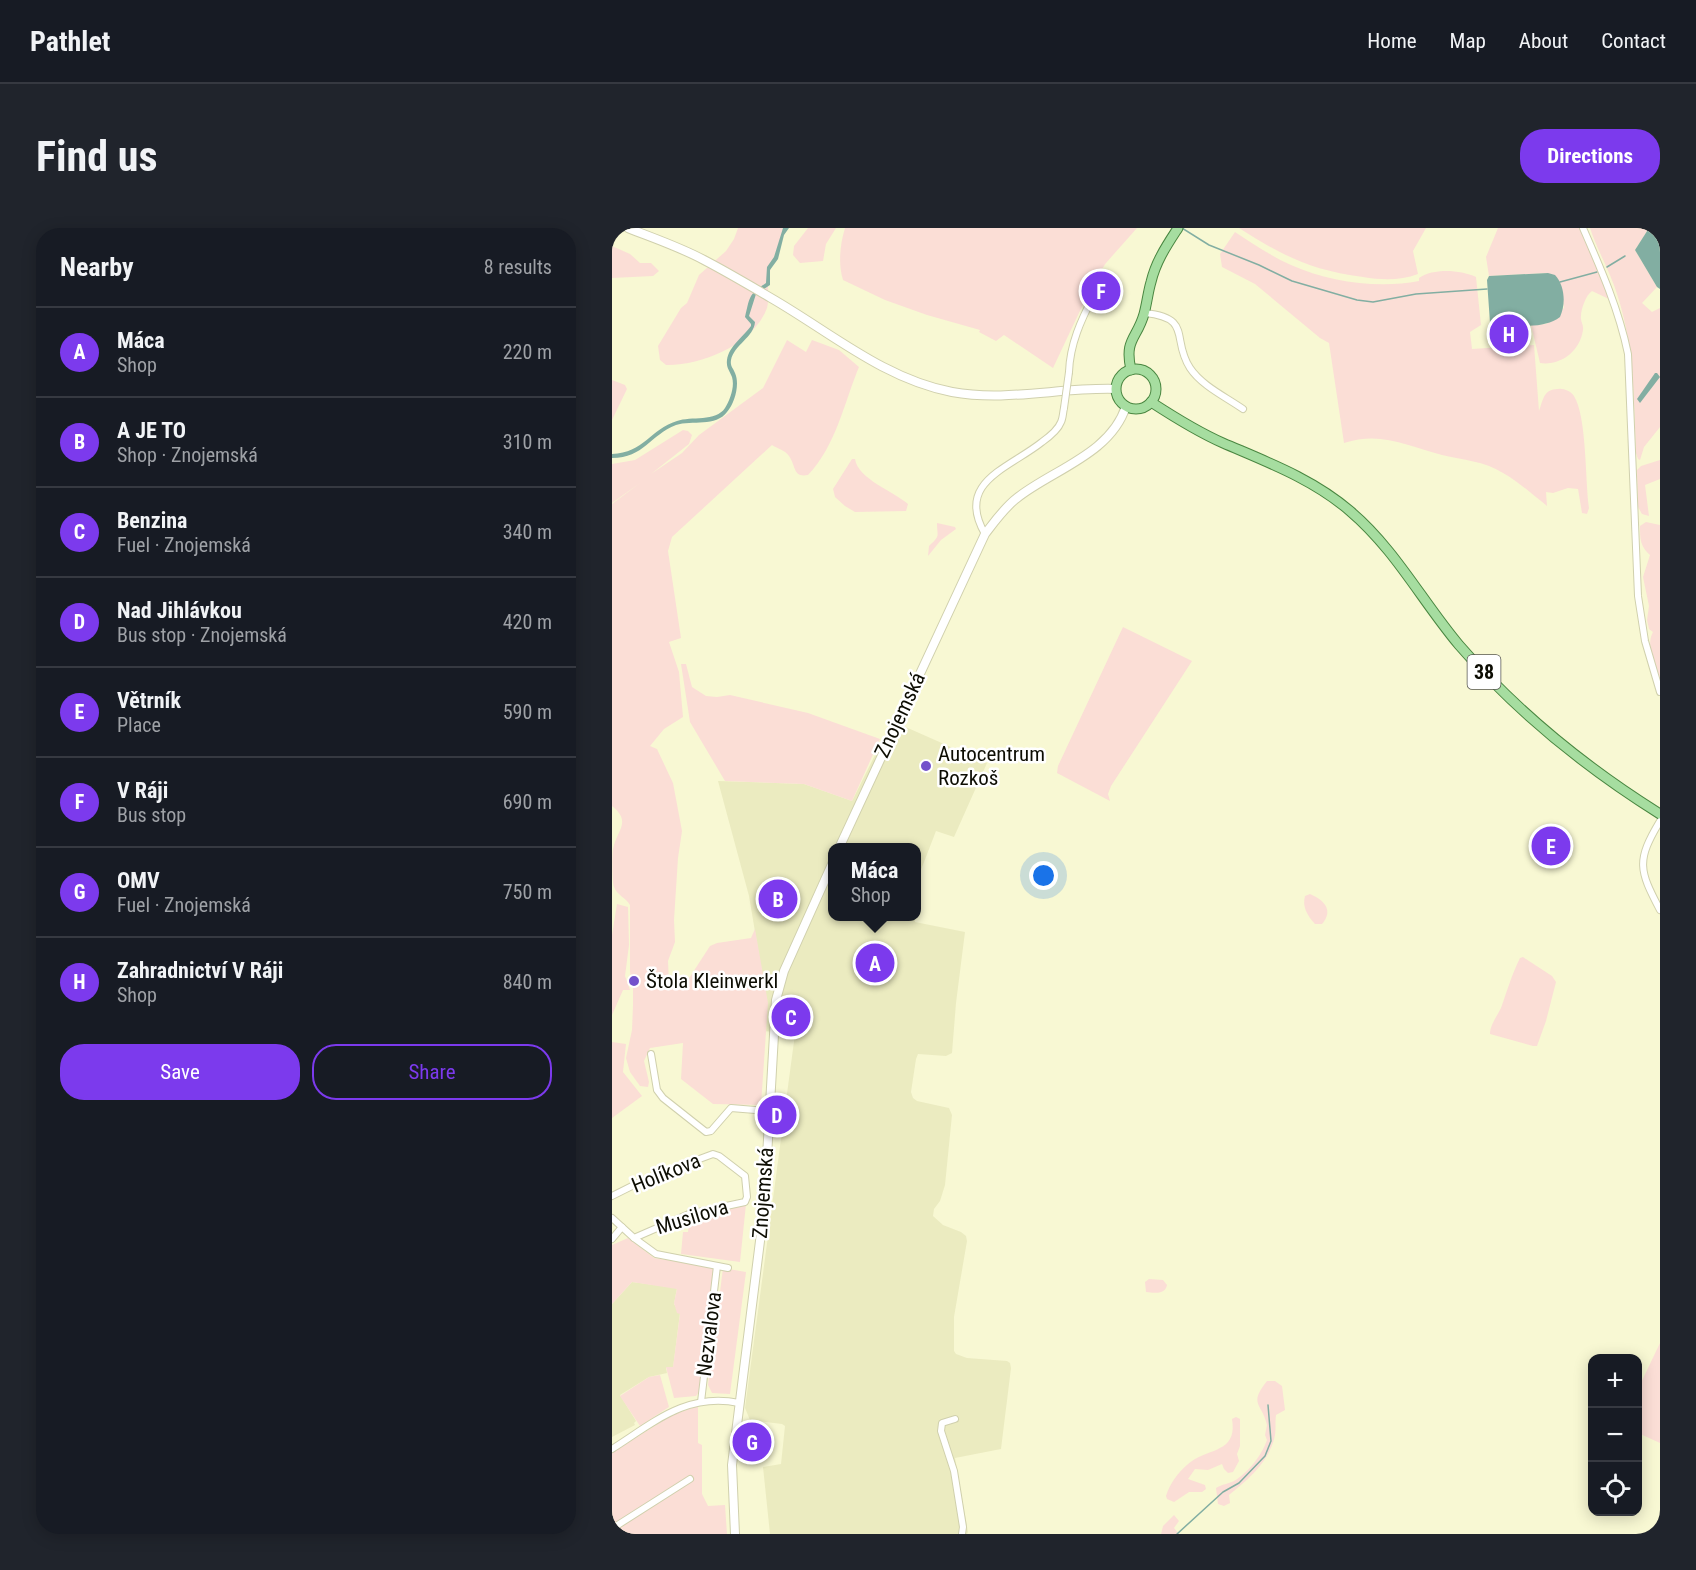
<!DOCTYPE html>
<meta charset="utf-8">
<style>
:root{--surface:#171b24;--page:#20242c;--text:#f1f3f6;--muted:#9ea1a6;--line:#363941;--accent:#7c3aed}
body{margin:0;font-family:"Roboto Condensed",sans-serif;background:var(--page);color:var(--text)}
.controls{position:absolute;right:18px;bottom:18px;display:grid;overflow:hidden;border-radius:12px;box-shadow:0 3px 15px #0003}
.controls button{width:54px;height:54px;display:grid;place-items:center;padding:0;border:0;border-bottom:2px solid var(--line);background:var(--surface);color:var(--text);font:30px sans-serif}
.you{position:absolute;left:432px;top:648px;width:21px;height:21px;margin:-15px;border:4px solid #fff;border-radius:50%;background:#1a73e8;box-shadow:0 0 0 9px #1a73e833}
.badge{display:grid;place-items:center;width:39px;height:39px;border-radius:50%;background:var(--accent);color:#fff;font-size:20px;font-weight:700}
.pin{position:absolute;translate:-50% -50%;border:3px solid #fff;box-shadow:0 2px 6px #0006}
.popup{position:absolute;left:216px;top:615px;width:93px;height:78px;box-sizing:border-box;display:grid;place-content:center;border-radius:12px;background:var(--surface);filter:drop-shadow(0 2px 4px #0005);font-size:20px;white-space:nowrap;color:var(--muted)}
.popup b{font-size:22px;color:var(--text)}
.popup::after{content:'';position:absolute;left:50%;top:100%;margin-left:-12px;border:12px solid transparent;border-top-color:var(--surface)}
.list{margin:0;padding:0;list-style:none}
h2{display:flex;justify-content:space-between;align-items:center;height:78px;margin:0;padding:0 24px;font-size:26px}
h2 small{font-size:20px;font-weight:400;color:var(--muted)}
.list li{display:grid;grid-template-columns:39px 1fr auto;gap:18px;align-items:center;box-sizing:border-box;height:90px;padding:0 24px;border-top:2px solid var(--line)}
.list b{display:block;font-size:22px;white-space:nowrap}
.list p{margin:0;font-size:20px;white-space:nowrap;color:var(--muted)}
.list em{font-size:20px;font-style:normal;color:var(--muted)}
.actions{display:flex;gap:12px;padding:18px 24px}
.actions a{flex:1;padding:14px 0;border:2px solid var(--accent);border-radius:24px;text-align:center;font-size:21px;color:var(--accent)}
.actions .main{background:var(--accent);color:#fff}
.icon{flex:none;width:33px;height:33px;fill:none;stroke:currentColor;stroke-width:2;stroke-linecap:round;stroke-linejoin:round}
.map{position:relative;flex:none;width:1048px;height:1306px;overflow:hidden;border-radius:24px}
header{display:flex;align-items:center;gap:36px;box-sizing:border-box;height:84px;padding:0 30px;background:var(--surface);border-bottom:2px solid var(--line)}
header strong{font-size:28px}
nav{display:flex;gap:33px;margin-inline-start:auto;font-size:21px}
.intro{display:flex;align-items:center;justify-content:space-between;box-sizing:border-box;height:144px;padding:0 36px}
h1{margin:0;font-size:42px}
.button{padding:15px 27px;border-radius:24px;background:var(--accent);color:#fff;font-size:21px;font-weight:700}
main{display:flex;gap:36px;padding:0 36px}
aside{flex:1;background:var(--surface);border-radius:24px;box-shadow:0 3px 15px #0003}
.map>svg:first-child{display:block}
.built{fill:#ebebc0}
.green{fill:#fbded6}
.water{fill:#82aea2}
.lines{fill:none;stroke-linecap:round;stroke-linejoin:round}
.stream{stroke:#82aea2;stroke-width:1.5}
.minor-casing{stroke:#d0d0ad;stroke-width:8}
.secondary-casing{stroke:#d0d0ad;stroke-width:10}
.primary-casing{stroke:#498640;stroke-width:11}
.minor{stroke:#fff;stroke-width:6}
.secondary{stroke:#fff;stroke-width:8}
.primary{stroke:#a6dda0;stroke-width:9}
.minor-bridge-casing{stroke:#d0d0ad;stroke-width:8;stroke-linecap:butt}
.minor-bridge{stroke:#fff;stroke-width:6}
.poi-dot{fill:#7352cb;stroke:#fff;stroke-width:2}
.labels{text-anchor:middle;stroke-width:5;stroke-linejoin:round;paint-order:stroke}
.shield{fill:#fff;stroke:#56564f;stroke-width:1.5}
.shield-label{font-size:20px;font-weight:bold;fill:#0d0d03}
.street-label{font-size:21px;fill:#0d0d03;stroke:#fff}
.poi-label{font-size:21px;fill:#0d0d03;stroke:#fff;text-anchor:start}
</style>
<header>
<strong>Pathlet</strong>
<nav><a>Home</a><a>Map</a><a>About</a><a>Contact</a></nav>
</header>
<div class="intro"><h1>Find us</h1><a class="button">Directions</a></div>
<main>
<aside>
<h2>Nearby<small>8 results</small></h2>
<ul class="list">
<li><span class="badge">A</span><div><b>Máca</b><p>Shop</p></div><em>220 m</em></li>
<li><span class="badge">B</span><div><b>A JE TO</b><p>Shop · Znojemská</p></div><em>310 m</em></li>
<li><span class="badge">C</span><div><b>Benzina</b><p>Fuel · Znojemská</p></div><em>340 m</em></li>
<li><span class="badge">D</span><div><b>Nad Jihlávkou</b><p>Bus stop · Znojemská</p></div><em>420 m</em></li>
<li><span class="badge">E</span><div><b>Větrník</b><p>Place</p></div><em>590 m</em></li>
<li><span class="badge">F</span><div><b>V Ráji</b><p>Bus stop</p></div><em>690 m</em></li>
<li><span class="badge">G</span><div><b>OMV</b><p>Fuel · Znojemská</p></div><em>750 m</em></li>
<li><span class="badge">H</span><div><b>Zahradnictví V Ráji</b><p>Shop</p></div><em>840 m</em></li>
</ul>
<div class="actions"><a class="main">Save</a><a>Share</a></div>
</aside>
<div class="map">
<svg width="1048" height="1306" viewBox="0 0 1048 1306">
<rect width="100%" height="100%" fill="#f8f8d3"/>
<!-- built -->
<g class="built">
<polygon points="280,493 375,535 342,609 324,603 307,647 305,666 305,620 221,620 221,688 303,689 303,694 353,704 344,775 340,825 334,828 306,826 304,831 299,864 301,870 305,873 337,880 340,887 333,957 328,973 322,981 321,988 331,997 349,1004 354,1008 355,1013 342,1089 342,1123 344,1126 355,1130 395,1133 398,1135 399,1140 389,1221 343,1230 356,1304 355,1306 158,1306 151,1239 169,1236 173,1198 170,1196 138,1192 133,1180 183,806 152,803 155,775 137,668 106,553 192,556 240,573"/>
<polygon points="20,1054 65,1060 62,1076 68,1085 61,1140 54,1140 55,1145 37,1149 8,1167 24,1193 22,1195 23,1197 0,1209 0,1076"/>
</g>
<!-- green -->
<g class="green">
<path d="M 126,0 L 176,0 C 165,17 158,36 156,57 C 156,65 157,72 155,80 C 142,116 90,138 54,137 L 48,132 L 46,118 L 69,80 L 75,75 L 87,47 L 114,23 L 122,11 Z"/>
<polygon points="196,0 224,0 214,16 211,33 188,35 181,27 182,18"/>
<path d="M 233,0 L 525,0 L 494,35 L 483,51 L 441,140 L 392,107 L 384,113 L 367,104 L 368,102 L 315,87 L 273,72 L 231,52 C 226,36 228,16 233,0 Z"/>
<path d="M 627,0 L 814,0 L 801,23 L 806,46 C 788,53 769,52 751,49 C 698,42 671,28 627,0 Z"/>
<path d="M 886,0 L 969,0 L 999,72 L 980,63 C 974,67 969,81 969,88 C 968,93 972,97 971,102 C 968,123 949,138 928,135 L 919,97 L 934,96 L 952,80 L 949,58 L 936,45 L 877,48 L 874,29 Z"/>
<path d="M 978,0 L 1037,0 L 1023,22 L 1045,59 L 1030,75 L 1040,84 L 1048,80 L 1048,199 L 1032,219 L 1028,232 L 1026,231 L 1024,225 C 1022,173 1022,119 1006,69 C 999,45 986,24 978,0 Z"/>
<path d="M 623,4 C 641,16 659,28 679,37 C 717,54 766,61 807,53 L 807,50 C 822,40 848,42 864,49 L 869,97 L 858,104 L 860,121 L 922,117 L 927,183 C 931,173 931,161 946,161 C 951,160 959,163 962,168 C 975,189 973,252 977,280 L 975,286 L 970,285 L 966,261 L 956,260 L 941,265 L 934,264 L 935,278 C 921,267 907,254 891,245 C 872,233 851,232 830,227 C 794,218 770,203 732,215 L 717,115 L 708,110 L 643,56 L 610,39 L 608,26 Z"/>
<polygon points="0,18 18,26 28,35 39,35 47,43 41,48 0,50"/>
<path d="M 175,112 L 194,124 L 200,112 L 227,122 L 247,139 C 232,175 224,218 196,247 C 181,250 184,238 177,228 C 173,222 166,221 160,217 L 60,309 L 56,323 L 69,410 L 57,414 L 67,444 L 71,489 L 52,501 L 38,518 L 45,521 L 61,555 L 70,603 L 66,630 L 62,692 L 63,714 L 56,733 L 57,755 C 63,759 66,760 72,758 L 98,718 L 105,715 L 139,710 L 143,701 L 156,775 L 149,877 L 101,876 L 69,851 L 71,815 L 38,820 L 32,833 L 37,854 L 36,859 L 28,858 L 18,844 L 14,830 L 20,802 L 21,777 L 21,759 L 18,744 L 18,677 C 14,670 5,667 2,659 C 0,654 0,627 1,621 C 5,602 20,594 0,578 L 0,276 L 28,255 L 0,275 L 0,236 L 23,232 L 71,202 L 76,203 L 80,207 L 77,216 L 39,246 L 70,225 L 87,207 L 151,160 Z"/>
<polygon points="0,152 13,157 15,161 0,192"/>
<path d="M 240,231 L 243,231 C 246,251 281,263 296,276 L 294,283 L 243,284 L 233,278 L 223,269 L 221,261 Z"/>
<polygon points="1048,232 1048,251 1033,257 1037,288 1030,286 1026,279 1025,242 1029,238"/>
<path d="M 1034,294 L 1048,297 L 1048,452 C 1044,438 1033,418 1041,404 L 1037,401 L 1035,392 L 1037,378 L 1031,349 L 1038,327 C 1028,318 1028,311 1028,298 Z"/>
<path d="M 325,295 L 343,299 L 344,301 L 329,312 L 316,328 L 317,318 C 329,307 325,309 325,295 Z"/>
<polygon points="511,399 580,433 499,558 496,566 498,573 445,545 446,538"/>
<polygon points="69,436 74,436 80,459 94,468 105,469 118,467 196,485 268,511 240,573 192,556 113,553 78,494"/>
<path d="M 698,666 C 712,672 722,682 710,696 L 703,696 C 695,687 690,679 693,668 Z"/>
<polygon points="5,676 16,679 17,717 13,748 18,762 11,762 0,787 0,707"/>
<path d="M 911,729 L 940,748 L 944,754 L 934,793 L 925,818 L 921,818 L 878,806 C 878,797 885,788 889,780 C 895,763 900,746 908,730 Z"/>
<polygon points="0,814 14,816 11,844 30,868 0,890"/>
<polygon points="134,976 128,1034 69,1026 71,1004 76,1004 78,987"/>
<polygon points="16,1010 42,1030 100,1039 103,1043 87,1164 84,1168 62,1170 54,1139 61,1139 68,1086 65,1085 62,1075 65,1061 20,1054 0,1076 0,1017"/>
<polygon points="111,1040 134,1044 118,1166 100,1165 96,1157"/>
<path d="M 537,1051 L 551,1052 L 555,1057 C 553,1067 542,1065 534,1064 L 533,1054 Z"/>
<polygon points="1048,1115 1048,1215 1026,1205 1026,1161"/>
<polygon points="48,1147 57,1179 28,1198 8,1168 37,1149"/>
<path d="M 655,1153 L 663,1153 L 670,1158 L 673,1182 L 664,1187 C 663,1194 664,1200 663,1207 C 658,1233 637,1251 617,1267 L 618,1275 L 612,1278 L 606,1276 L 604,1260 C 610,1256 616,1256 622,1253 C 636,1245 650,1227 655,1212 L 653,1207 L 655,1197 C 650,1175 636,1177 655,1153 Z"/>
<polygon points="86,1178 86,1215 90,1217 90,1266 96,1278 113,1277 115,1306 9,1306 7,1302 8,1299 0,1296 0,1225 60,1187"/>
<path d="M 624,1189 L 628,1191 L 628,1218 L 625,1226 L 627,1233 L 621,1244 L 616,1245 L 612,1241 L 610,1236 L 596,1242 L 583,1241 L 576,1251 L 593,1257 L 594,1261 L 590,1264 L 577,1264 L 562,1274 L 555,1271 L 554,1268 C 558,1254 570,1239 583,1231 C 604,1220 625,1221 620,1191 Z"/>
<polygon points="562,1287 567,1293 562,1300 567,1306 549,1306 551,1298"/>
</g>
<!-- water -->
<g class="water">
<path d="M 171,0 L 177,0 L 172,7 L 166,31 L 158,42 L 158,57 L 144,66 L 137,88 L 143,94 C 142,109 122,117 119,132 C 118,138 121,140 123,145 C 128,156 123,175 115,184 C 104,199 80,192 64,197 C 38,207 32,230 0,230 L 0,226 C 32,225 38,201 65,193 C 79,188 104,194 113,180 C 118,172 123,159 120,149 C 118,143 114,140 115,132 C 117,118 131,109 139,98 L 139,96 L 133,89 C 138,69 136,67 154,55 L 155,39 L 162,29 Z"/>
<polygon points="1037,0 1048,0 1048,61 1045,59 1023,22"/>
<path d="M 936,45 L 943,47 C 953,58 954,76 948,89 C 932,101 905,99 887,92 L 881,96 L 878,95 L 875,52 L 877,48 Z"/>
<polygon points="1043,145 1045,145 1048,149 1028,175 1025,171"/>
</g>
<g class="lines">
<!-- stream -->
<g class="stream">
<polyline points="570,0 597,17 647,37 680,53 745,72 761,74 804,66 875,61"/>
<polyline points="995,39 1013,28"/>
<polyline points="948,54 985,44"/>
<polyline points="565,1306 611,1264 627,1255 653,1228 659,1213 656,1177"/>
</g>
<defs>
<g id="minor">
<path d="M 971,0 C 989,41 1007,82 1016,126 L 1026,368 L 1033,413 L 1048,464"/>
<path d="M 533,85 C 581,90 559,111 578,140 C 590,158 614,169 631,181"/>
<path d="M 457,144 C 458,116 469,92 482,67"/>
<path d="M 373,306 C 343,254 396,241 430,214 C 437,209 446,202 449,194 C 451,190 451,184 452,180"/>
<path d="M 1048,593 C 1024,633 1027,642 1048,682"/>
<polyline points="39,826 45,862 51,870 94,904 99,903 119,880 156,883"/>
<polyline points="0,968 36,950 101,926 107,928 133,948 135,969 133,974 77,986 22,1010 0,990"/>
<polyline points="22,1010 44,1026 116,1040"/>
<polyline points="0,1011 10,999"/>
<polyline points="89,1174 105,1038"/>
<polyline points="343,1191 330,1195 329,1203 342,1243 351,1299 350,1306"/>
<path d="M 0,1221 C 41,1195 75,1164 127,1175"/>
<polyline points="1,1300 78,1251"/>
</g>
<g id="secondary">
<path d="M 16,0 C 41,10 68,19 92,32 C 115,44 137,57 159,70 C 218,104 272,151 340,164 C 395,174 449,159 504,161"/>
<path d="M 227,620 L 373,306 C 383,293 392,280 405,270 C 440,242 499,226 514,178"/>
<polyline points="123,1306 120,1237 152,981 164,772 172,743 221,634"/>
</g>
<g id="primary">
<circle cx="524" cy="161" r="20"/>
<path d="M 519,142 C 512,111 525,111 532,86 C 535,75 536,64 539,54 C 544,33 555,17 566,0"/>
<path d="M 539,174 C 562,189 586,204 611,215 C 655,234 701,251 738,283 C 783,321 810,373 847,417 C 905,484 973,539 1048,586"/>
</g>
</defs>
<!-- minor casing -->
<use href="#minor" class="minor-casing"/>
<!-- secondary casing -->
<use href="#secondary" class="secondary-casing"/>
<!-- primary casing -->
<use href="#primary" class="primary-casing"/>
<!-- minor -->
<use href="#minor" class="minor"/>
<!-- secondary -->
<use href="#secondary" class="secondary"/>
<!-- primary -->
<use href="#primary" class="primary"/>
<defs>
<polyline id="minor-bridge" points="452,180 457,144"/>
</defs>
<!-- minor-bridge casing -->
<use href="#minor-bridge" class="minor-bridge-casing"/>
<!-- minor-bridge -->
<use href="#minor-bridge" class="minor-bridge"/>
</g>
<!-- markers -->
<g class="poi-dot">
<circle cx="314" cy="538" r="6"/>
<circle cx="22" cy="753" r="6"/>
</g>
<g class="labels">
<!-- shield labels -->
<rect class="shield" x="855.5" y="427" width="33" height="34" rx="4.5"/>
<g class="shield-label">
<text x="872" y="451">38</text>
</g>
<!-- street labels -->
<g class="street-label">
<text transform="translate(288 487) rotate(-65)" y="7">Znojemská</text>
<text transform="translate(54 945) rotate(-22)" y="7">Holíkova</text>
<text transform="translate(151 965) rotate(-86)" y="7">Znojemská</text>
<text transform="translate(80 989) rotate(-17)" y="7">Musilova</text>
<text transform="translate(97 1106) rotate(-83)" y="7">Nezvalova</text>
</g>
<!-- poi labels -->
<g class="poi-label">
<text x="326" y="533">Autocentrum<tspan x="326" dy="24">Rozkoš</tspan></text>
<text x="34" y="760">Štola Kleinwerkl</text>
</g>
</g>
</svg>
<div class="controls">
<button>+</button>
<button>−</button>
<button><svg class="icon" aria-label="locate" viewBox="0 0 24 24"><circle cx="12" cy="12" r="6"/><path d="M12 2v4M12 18v4M2 12h4M18 12h4"/></svg></button>
</div>
<div class="you"></div>
<div class="pin badge" style="left:263px;top:735px">A</div>
<div class="popup"><b>Máca</b>Shop</div>
<div class="pin badge" style="left:166px;top:671px">B</div>
<div class="pin badge" style="left:179px;top:789px">C</div>
<div class="pin badge" style="left:165px;top:887px">D</div>
<div class="pin badge" style="left:939px;top:618px">E</div>
<div class="pin badge" style="left:489px;top:63px">F</div>
<div class="pin badge" style="left:140px;top:1214px">G</div>
<div class="pin badge" style="left:897px;top:106px">H</div>
</div>
</main>
